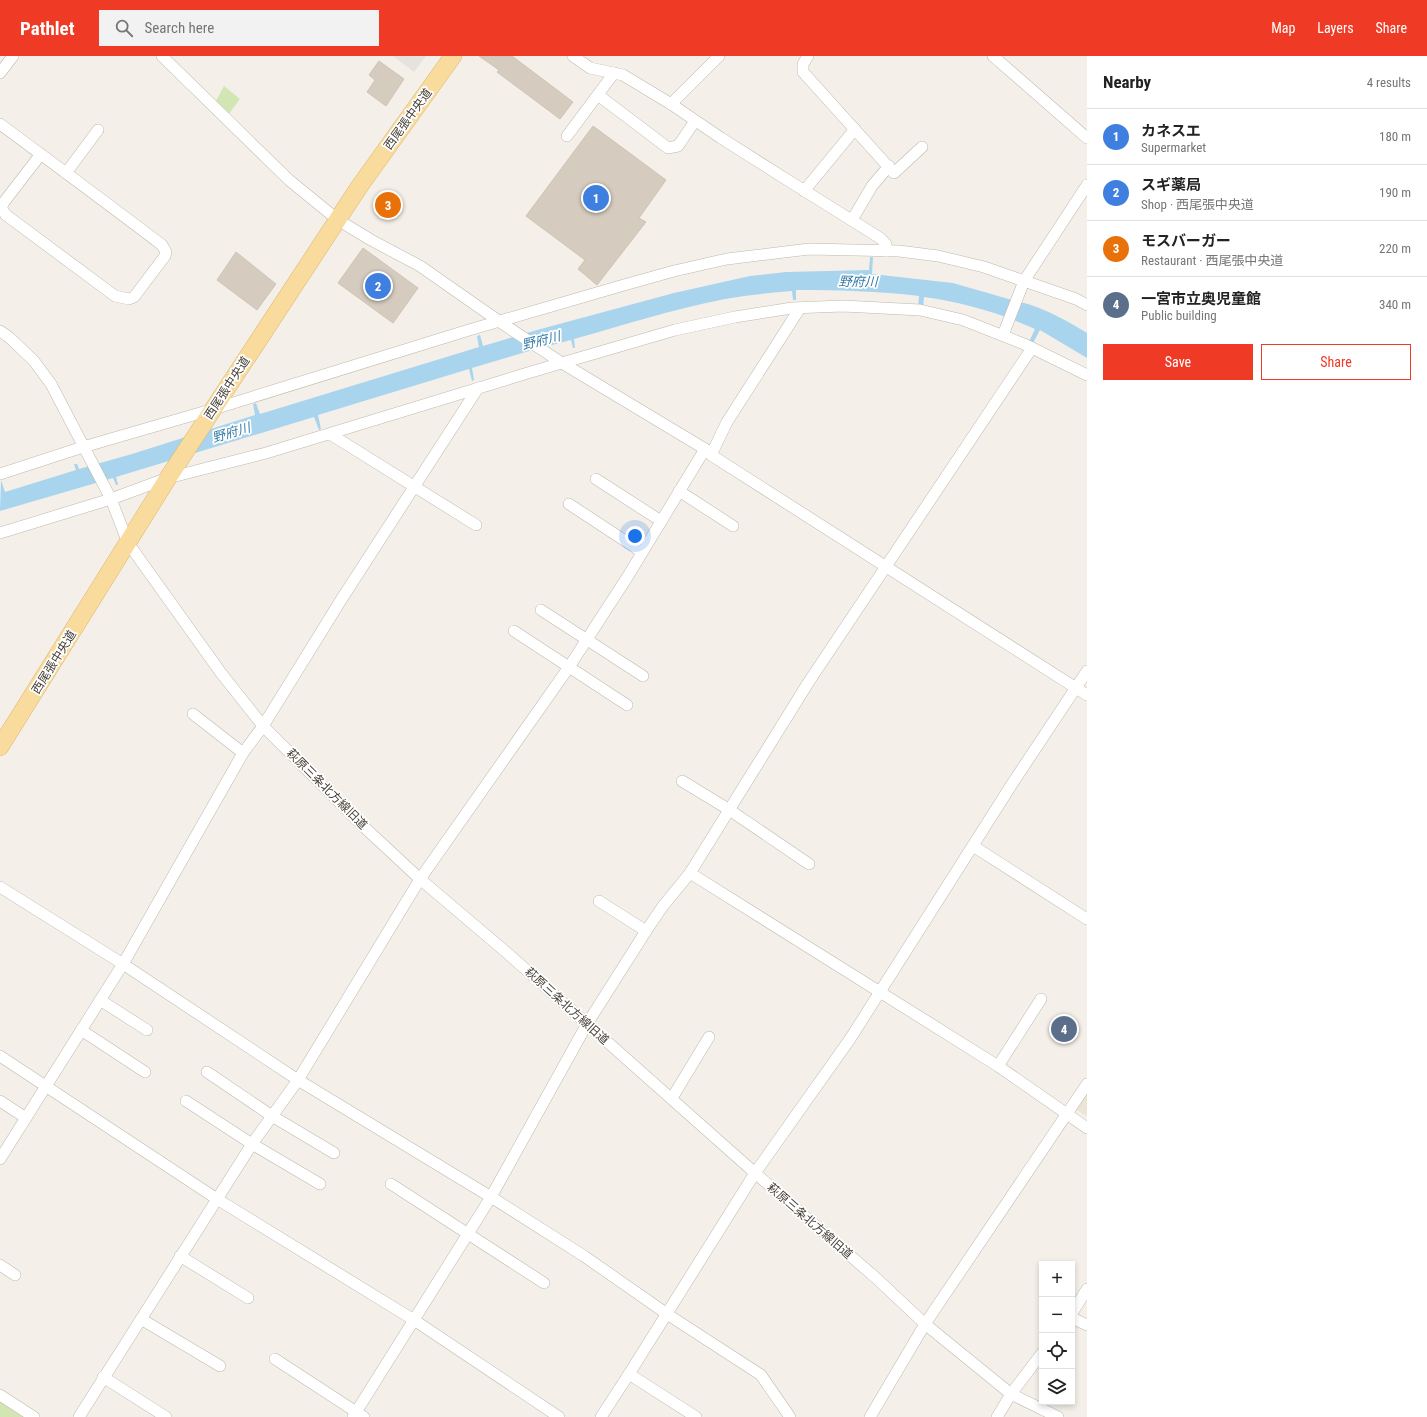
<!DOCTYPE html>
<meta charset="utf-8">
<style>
:root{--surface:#fff;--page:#f2f2f2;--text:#222;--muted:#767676;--line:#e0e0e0;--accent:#ef3b25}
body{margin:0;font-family:"Roboto Condensed","Noto Sans JP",sans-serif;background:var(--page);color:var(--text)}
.controls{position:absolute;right:12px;bottom:12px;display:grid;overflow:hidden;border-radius:0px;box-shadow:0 2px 6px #0003}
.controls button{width:36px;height:36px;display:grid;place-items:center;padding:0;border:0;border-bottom:1px solid var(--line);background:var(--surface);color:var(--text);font:20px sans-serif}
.you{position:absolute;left:635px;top:480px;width:14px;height:14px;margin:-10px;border:3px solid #fff;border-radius:50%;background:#1a73e8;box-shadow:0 0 0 6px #1a73e833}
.badge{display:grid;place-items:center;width:26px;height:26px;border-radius:50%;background:var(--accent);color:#fff;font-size:13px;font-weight:700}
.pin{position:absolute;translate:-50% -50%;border:2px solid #fff;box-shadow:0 1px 4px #0006}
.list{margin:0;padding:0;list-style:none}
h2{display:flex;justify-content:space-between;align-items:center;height:52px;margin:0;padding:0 16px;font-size:17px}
h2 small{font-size:13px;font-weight:400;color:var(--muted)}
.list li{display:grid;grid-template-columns:26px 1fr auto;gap:12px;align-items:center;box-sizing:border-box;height:56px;padding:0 16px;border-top:1px solid var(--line)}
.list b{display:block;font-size:15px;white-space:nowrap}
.list p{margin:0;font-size:13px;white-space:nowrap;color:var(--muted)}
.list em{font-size:13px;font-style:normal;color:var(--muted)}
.actions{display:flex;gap:8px;padding:12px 16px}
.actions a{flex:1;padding:9px 0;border:1px solid var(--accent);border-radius:0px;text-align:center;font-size:14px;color:var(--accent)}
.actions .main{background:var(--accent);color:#fff}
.icon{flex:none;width:22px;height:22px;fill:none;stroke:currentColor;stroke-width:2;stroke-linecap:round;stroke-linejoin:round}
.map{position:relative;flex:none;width:1087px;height:1361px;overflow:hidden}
header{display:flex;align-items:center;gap:24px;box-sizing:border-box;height:56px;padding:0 20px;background:var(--accent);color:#fff}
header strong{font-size:19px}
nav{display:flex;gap:22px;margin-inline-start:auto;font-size:14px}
.search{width:280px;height:36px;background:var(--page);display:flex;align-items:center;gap:10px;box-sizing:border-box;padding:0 14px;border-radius:0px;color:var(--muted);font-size:15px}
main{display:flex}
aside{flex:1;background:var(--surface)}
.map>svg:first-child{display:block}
.industrial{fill:#e6e2de}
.education{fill:#ece4d4}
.green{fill:#d2e6b4}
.water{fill:#a9d4ed}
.building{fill:#d5ccbf;stroke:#cfc3b3}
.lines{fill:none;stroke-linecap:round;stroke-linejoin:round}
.minor-casing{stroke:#bfb8ac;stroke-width:12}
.primary-casing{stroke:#deb86d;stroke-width:18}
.minor{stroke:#fff;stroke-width:11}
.primary{stroke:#f9db9d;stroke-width:17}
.labels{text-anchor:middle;stroke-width:3.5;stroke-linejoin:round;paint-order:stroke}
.street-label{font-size:12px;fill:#474138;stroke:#fff}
.water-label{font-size:13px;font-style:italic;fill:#347aa7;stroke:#fff}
</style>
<header>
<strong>Pathlet</strong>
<div class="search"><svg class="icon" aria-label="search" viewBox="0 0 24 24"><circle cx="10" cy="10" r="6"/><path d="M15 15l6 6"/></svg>Search here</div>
<nav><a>Map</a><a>Layers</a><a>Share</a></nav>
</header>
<main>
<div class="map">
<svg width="1087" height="1361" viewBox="0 0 1087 1361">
<rect width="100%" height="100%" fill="#f4f0e9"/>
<!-- industrial -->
<polygon class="industrial" points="393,0 426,0 414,16"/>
<!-- education -->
<polygon class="education" points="1087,1038 1087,1060 1077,1054"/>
<!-- green -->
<g class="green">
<polygon points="224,30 240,43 228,59 216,45"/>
<polygon points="0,1345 25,1361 0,1361"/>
</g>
<!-- water -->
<path class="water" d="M 870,201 L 873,201 L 872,218 L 953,227 L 1012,244 C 1019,246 1024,247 1031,249 C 1049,255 1071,267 1087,277 L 1087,302 L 1040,274 L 1033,287 L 1029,286 L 1035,273 C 1000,257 962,246 924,241 L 923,252 L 918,251 L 919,240 C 878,235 838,234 796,234 L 796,244 L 793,244 L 792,235 C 770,237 747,239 725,243 C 674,253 624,269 574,283 L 575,292 L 573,292 L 571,284 L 529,295 L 472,312 L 474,324 L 472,325 L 469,313 L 318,359 L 321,373 L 319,374 L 314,361 L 116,421 L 118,429 L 116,429 L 113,422 L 0,455 L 1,424 L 5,436 L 76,414 L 74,408 L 77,408 L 79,413 L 132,398 L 255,359 L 253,348 L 256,347 L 260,358 L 479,291 L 477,280 L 480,279 L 483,290 L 537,274 L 674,237 L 750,220 L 786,216 L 869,214 Z"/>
<!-- building -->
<g class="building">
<polygon points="479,0 512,0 573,46 560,63 497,16 499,14"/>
<polygon points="379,5 404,23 386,50 367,36 375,24 369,19"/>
<polygon points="593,70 666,124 639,162 646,166 597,229 578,213 585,204 526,160"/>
<polygon points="363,192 418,232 393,267 338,227"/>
<polygon points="236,196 276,228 257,254 217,224"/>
</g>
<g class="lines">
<defs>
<g id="minor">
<polyline points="162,0 289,124 338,164 371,184 420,210 503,268 562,307 705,393 711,399 1087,639"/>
<polyline points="573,0 590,12 623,19 671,48 721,82 789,125 880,182 886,188 886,195"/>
<polyline points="808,0 803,8 803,16 894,117 922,91"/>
<polyline points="993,0 1087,82"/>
<polyline points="0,17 13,0"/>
<polyline points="598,39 668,92 678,90 695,65"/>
<polyline points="671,48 719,0"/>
<path d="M 0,68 C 54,108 108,148 162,189 L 166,196 L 165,200 L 134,241 L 129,243 L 115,240 L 6,159 L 1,152 L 4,146 L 41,98"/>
<polyline points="567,80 614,17"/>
<polyline points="66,117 98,74"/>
<polyline points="804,135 855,73"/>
<polyline points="852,164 872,130 889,110"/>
<polyline points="0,275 10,282 34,305 51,328 111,443 128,487 221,617 263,670 363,770 420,823 506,896 755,1117 876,1222 925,1268 1011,1338 1058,1361"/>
<polyline points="1003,279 1024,225 1087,129"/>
<polyline points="330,378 476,469"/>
<polyline points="711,399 727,366 800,252"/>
<polyline points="0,418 83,391 214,353 469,274 624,229 674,215 727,203 809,193 899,195 938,200 984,211 1076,243 1087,249"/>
<polyline points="596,423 661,465"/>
<polyline points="679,435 733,470"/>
<polyline points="569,448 642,496"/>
<polyline points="0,477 111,443 168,422 266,397 531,316 675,274 735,261 792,252 843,250 882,252 920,254 963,264 1024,288 1087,319"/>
<polyline points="541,554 643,620"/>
<polyline points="514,575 627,649"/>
<polyline points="193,658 243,697"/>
<polyline points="682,725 728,753 809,808"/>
<polyline points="973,790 1087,863"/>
<polyline points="690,817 998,1010 1087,1072"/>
<polyline points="0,831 123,908 298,1024 491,1141 584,1200 667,1258 761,1319 790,1361"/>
<polyline points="599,845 646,875"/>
<polyline points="100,944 147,974"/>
<polyline points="81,974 145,1016"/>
<polyline points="0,1000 217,1143 414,1264 559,1361"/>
<polyline points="998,1010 1041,943"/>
<polyline points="207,1016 272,1060 334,1097"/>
<polyline points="672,1042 709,981"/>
<polyline points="0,1045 26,1062"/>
<polyline points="186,1045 252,1088 320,1128"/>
<polyline points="0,1103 123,908 243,697 263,670 341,544 478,332"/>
<polyline points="391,1128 544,1227"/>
<polyline points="180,1200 248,1242"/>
<polyline points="0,1209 15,1219"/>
<polyline points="1072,1257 1087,1233"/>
<polyline points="1072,1262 1087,1269"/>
<polyline points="141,1263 220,1310"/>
<polyline points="275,1303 364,1361"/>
<polyline points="629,1318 696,1361"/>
<polyline points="103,1321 166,1361"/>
<polyline points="0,1339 34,1361"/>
<polyline points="79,1361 252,1088 298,1024 420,823 569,611 628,520 705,393"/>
<polyline points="353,1361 491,1141 587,968 646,875 663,850 690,817 808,627 1032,292"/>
<polyline points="601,1361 629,1318 755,1117 850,983 1012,728 1087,615"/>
<polyline points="870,1361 925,1268 1087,1028"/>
<polyline points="997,1361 1011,1338 1042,1297"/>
</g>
<polyline id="primary" points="0,691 168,422 359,131 453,0"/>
</defs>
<!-- minor casing -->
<use href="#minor" class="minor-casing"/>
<!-- primary casing -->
<use href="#primary" class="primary-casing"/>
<!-- minor -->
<use href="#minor" class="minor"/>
<!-- primary -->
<use href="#primary" class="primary"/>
</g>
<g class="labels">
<!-- street labels -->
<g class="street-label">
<text transform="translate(408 63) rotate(-54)" y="4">西尾張中央道</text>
<text transform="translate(227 332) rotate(-57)" y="4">西尾張中央道</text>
<text transform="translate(54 606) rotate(-58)" y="4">西尾張中央道</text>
<text transform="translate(327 733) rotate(45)" y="4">萩原三条北方線旧道</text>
<text transform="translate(567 950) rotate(42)" y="4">萩原三条北方線旧道</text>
<text transform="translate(810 1165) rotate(41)" y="4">萩原三条北方線旧道</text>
</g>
<!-- water labels -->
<g class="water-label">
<text transform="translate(858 225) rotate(1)" y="5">野府川</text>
<text transform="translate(541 284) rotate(-14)" y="5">野府川</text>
<text transform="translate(231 376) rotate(-17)" y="5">野府川</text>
</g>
</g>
</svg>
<div class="controls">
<button>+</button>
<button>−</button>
<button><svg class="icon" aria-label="locate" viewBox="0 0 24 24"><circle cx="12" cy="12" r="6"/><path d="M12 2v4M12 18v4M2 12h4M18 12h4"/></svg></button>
<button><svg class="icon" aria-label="layers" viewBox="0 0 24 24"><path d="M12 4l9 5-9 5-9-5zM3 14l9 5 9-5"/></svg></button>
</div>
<div class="you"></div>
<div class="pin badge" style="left:596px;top:142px;background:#3f7fe0">1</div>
<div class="pin badge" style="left:378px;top:230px;background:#3f7fe0">2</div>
<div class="pin badge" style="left:388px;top:149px;background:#e8710a">3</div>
<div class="pin badge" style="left:1064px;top:973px;background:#5c6f8a">4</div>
</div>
<aside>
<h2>Nearby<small>4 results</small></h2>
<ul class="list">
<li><span class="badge" style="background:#3f7fe0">1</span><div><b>カネスエ</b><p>Supermarket</p></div><em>180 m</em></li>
<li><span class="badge" style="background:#3f7fe0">2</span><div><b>スギ薬局</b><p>Shop · 西尾張中央道</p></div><em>190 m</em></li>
<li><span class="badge" style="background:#e8710a">3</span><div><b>モスバーガー</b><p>Restaurant · 西尾張中央道</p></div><em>220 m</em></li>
<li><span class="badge" style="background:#5c6f8a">4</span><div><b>一宮市立奥児童館</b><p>Public building</p></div><em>340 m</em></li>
</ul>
<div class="actions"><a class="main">Save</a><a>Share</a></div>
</aside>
</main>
